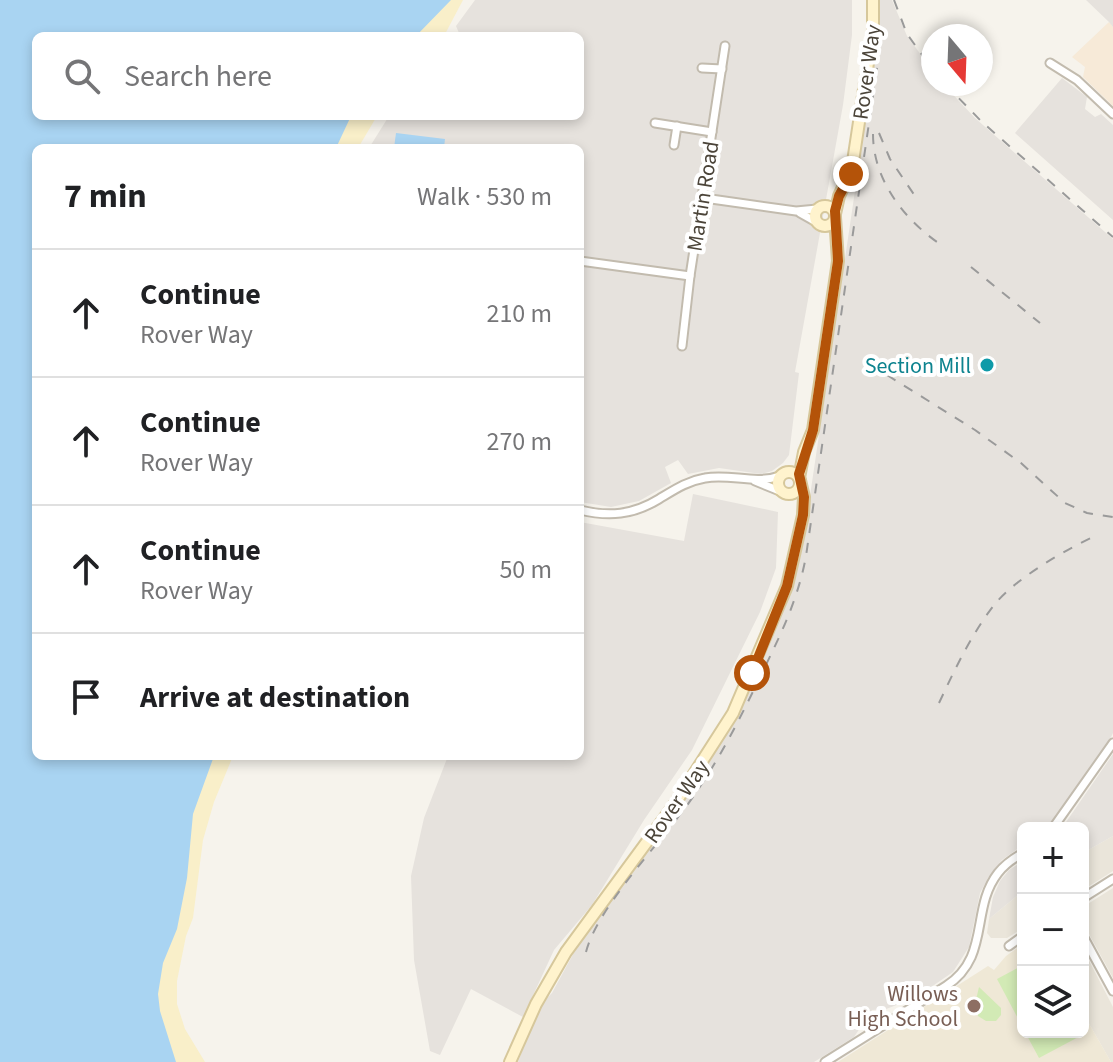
<!DOCTYPE html>
<meta charset="utf-8">
<style>
:root{--surface:#fff;--page:#f6f6f6;--text:#202124;--muted:#757577;--line:#e0e0e0}
body{margin:0;font-family:"Source Sans 3",sans-serif;background:var(--page);color:var(--text)}
.controls{position:absolute;right:24px;bottom:24px;display:grid;overflow:hidden;border-radius:12px;box-shadow:0 4px 12px #0003}
.controls button{width:72px;height:72px;display:grid;place-items:center;padding:0;border:0;border-bottom:2px solid var(--line);background:var(--surface);color:var(--text);font:40px sans-serif}
.compass{position:absolute;left:921px;top:24px;width:72px;height:72px;border-radius:50%;background:var(--surface);box-shadow:0 4px 12px #0003;rotate:161deg}
.stop{position:absolute;width:24px;height:24px;margin:-18px;border:6px solid #b45309;border-radius:50%;background:#fff}
.stop.end{background:#b45309;border-color:#fff;box-shadow:0 2px 8px #0008}
.list{margin:0;padding:0;list-style:none}
h2{display:flex;justify-content:space-between;align-items:center;height:104px;margin:0;padding:0 32px;font-size:34px}
h2 small{font-size:26px;font-weight:400;color:var(--muted)}
.list li{display:grid;grid-template-columns:52px 1fr auto;gap:24px;align-items:center;box-sizing:border-box;height:128px;padding:0 32px;border-top:2px solid var(--line)}
.list b{display:block;font-size:30px;white-space:nowrap}
.list p{margin:0;font-size:26px;white-space:nowrap;color:var(--muted)}
.list em{font-size:26px;font-style:normal;color:var(--muted)}
.icon{flex:none;width:44px;height:44px;fill:none;stroke:currentColor;stroke-width:2;stroke-linecap:round;stroke-linejoin:round}
.map{position:relative;flex:none;width:1113px;height:1062px;overflow:hidden}
.search{position:absolute;background:var(--surface);box-shadow:0 4px 12px #0003;left:32px;top:32px;width:552px;height:88px;display:flex;align-items:center;gap:20px;box-sizing:border-box;padding:0 28px;border-radius:12px;color:var(--muted);font-size:30px}
.panel{position:absolute;background:var(--surface);box-shadow:0 4px 12px #0003;left:32px;top:144px;width:552px;height:616px;border-radius:12px}
.map>svg:first-child{display:block}
.residential{fill:#eae5da}
.commercial{fill:#f7ead8}
.industrial{fill:#e6e2dd}
.education{fill:#efe8d6}
.green{fill:#d2eab5}
.sand{fill:#f9efc9}
.water{fill:#a9d4f2}
.lines{fill:none;stroke-linecap:round;stroke-linejoin:round}
.street-casing{stroke:#c2bbae;stroke-width:11}
.secondary-casing{stroke:#d6c79b;stroke-width:14}
.street{stroke:#fff;stroke-width:7}
.secondary{stroke:#fff3cd;stroke-width:10}
.rail{stroke:#9a9a9a;stroke-width:2;stroke-dasharray:10 10;stroke-linecap:butt}
.route{stroke:#b45309;stroke-width:10}
.culture-dot{fill:#0f9aa8;stroke:#fff;stroke-width:3}
.education-dot{fill:#8d6e63;stroke:#fff;stroke-width:3}
.labels{text-anchor:middle;stroke-width:8;stroke-linejoin:round;paint-order:stroke}
.street-label{font-size:22px;fill:#4b4439;stroke:#fff}
.culture-label{font-size:22px;fill:#0d838f;stroke:#fff;text-anchor:end}
.education-label{font-size:22px;fill:#785e54;stroke:#fff;text-anchor:end}
</style>
<div class="map">
<svg width="1113" height="1062" viewBox="0 0 1113 1062">
<rect width="100%" height="100%" fill="#f6f3ec"/>
<!-- residential -->
<g class="residential">
<polygon points="1113,836 1113,871 1083,890 1083,853"/>
<polygon points="1113,888 1113,978 1083,923 1083,907"/>
<polygon points="1023,891 1023,928 1007,938 991,938 987,933 989,919"/>
<polygon points="1083,949 1113,1007 1113,1062 1111,1062 1083,1013"/>
</g>
<!-- commercial -->
<polygon class="commercial" points="1109,22 1113,27 1113,106 1083,77 1085,67 1072,57"/>
<!-- industrial -->
<g class="industrial">
<polygon points="475,0 852,0 852,35 843,105 795,372 799,373 789,455 783,463 772,471 761,474 719,468 688,474 678,460 665,467 671,483 639,501 611,507 580,502 580,148 369,148 389,116 580,116 580,36 456,36 459,33 456,26"/>
<polygon points="879,0 892,0 907,36 933,71 933,84 943,84 975,118 1113,239 1113,733 1103,754 1049,828 1023,828 1023,845 1002,860 988,878 980,893 969,947 953,972 915,998 886,1009 872,1010 854,1037 814,1062 518,1062 535,1017 544,1001 552,993 577,947 676,813 711,760 752,685 793,588 810,496 879,28"/>
<polygon points="1086,0 1113,0 1113,27 1109,22"/>
<polygon points="1062,78 1087,97 1085,109 1095,117 1101,114 1113,125 1113,220 1015,133"/>
<polygon points="693,494 778,512 776,568 760,612 692,750 644,820 592,905 554,950 523,1017 471,989 440,1055 430,1051 414,960 411,876 424,818 448,756 580,756 580,522 684,541"/>
<polygon points="1113,754 1113,836 1083,853 1083,828 1062,828"/>
<polygon points="1023,861 1023,891 989,919 993,897 1000,881 1009,870"/>
</g>
<!-- education -->
<polygon class="education" points="1023,944 1023,1032 1083,1032 1083,1013 1111,1062 838,1062 988,966 994,970 1006,956"/>
<!-- green -->
<g class="green">
<polygon points="1023,965 1023,1028 997,979"/>
<polygon points="979,987 1001,1008 1001,1015 996,1021 986,1021 978,1016 975,1004"/>
<polygon points="1083,1028 1086,1033 1039,1058 1025,1032 1083,1032"/>
</g>
<!-- sand -->
<g class="sand">
<polygon points="416,0 463,0 444,36 388,36"/>
<polygon points="329,116 377,116 358,148 316,148"/>
<polygon points="177,756 233,756 214,802 203,840 193,918 186,936 177,981 177,1004 185,1029 205,1062 156,1062 137,982"/>
</g>
<!-- water -->
<g class="water">
<polygon points="0,0 451,0 416,36 36,36 36,116 351,116 336,148 36,148 36,756 214,756 193,814 187,878 177,929 163,963 158,994 160,1011 176,1062 0,1062"/>
<polygon points="396,133 445,139 444,148 394,148"/>
</g>
<g class="lines">
<defs>
<g id="street">
<polyline points="1050,63 1077,80 1113,114"/>
<polyline points="702,68 722,69"/>
<polyline points="655,123 712,132"/>
<polyline points="674,145 677,126"/>
<polyline points="704,198 796,211 817,209"/>
<polyline points="800,213 816,222"/>
<polyline points="580,261 690,276"/>
<polyline points="682,346 690,276 725,46"/>
<polyline points="755,481 782,492"/>
<path d="M 580,510 C 609,517 633,515 659,499 C 674,490 687,481 705,478 C 730,473 754,485 780,476"/>
<polyline points="1053,828 1113,743"/>
<polyline points="1083,898 1113,879"/>
<polyline points="1083,936 1113,991"/>
<polyline points="1009,946 1023,936"/>
<path d="M 825,1062 L 946,986 C 991,957 970,909 998,873 C 1005,864 1014,858 1023,853"/>
</g>
<g id="secondary">
<circle cx="825" cy="216" r="10"/>
<polyline points="835,214 839,196 852,168 873,30 873,0"/>
<circle cx="789" cy="483" r="11"/>
<polyline points="799,478 804,452 813,430 838,261 835,217"/>
<polyline points="510,1062 536,1004 566,952 674,805 733,713 787,586 803,515 804,497 800,480"/>
</g>
</defs>
<!-- street casing -->
<use href="#street" class="street-casing"/>
<!-- secondary casing -->
<use href="#secondary" class="secondary-casing"/>
<!-- street -->
<use href="#street" class="street"/>
<!-- secondary -->
<use href="#secondary" class="secondary"/>
<!-- rail -->
<g class="rail">
<polyline points="894,0 907,34 933,70"/>
<polyline points="945,84 982,122 1113,237"/>
<polyline points="879,133 890,159 915,196"/>
<path d="M 873,134 C 873,178 902,217 937,242"/>
<polyline points="971,267 1040,323"/>
<polyline points="887,375 975,430 1021,463 1065,503 1087,513 1113,517"/>
<path d="M 939,703 C 955,669 971,635 994,605 C 1016,578 1065,550 1097,535"/>
<path d="M 586,952 C 596,911 655,848 682,812 C 714,770 738,723 761,675 C 780,636 798,600 806,556 L 878,61"/>
</g>
</g>
<g class="lines">
<!-- route -->
<polyline class="route" points="752,673 787,586 803,515 804,497 799,474 813,430 838,261 835,211 839,196 851,174"/>
</g>
<!-- markers -->
<circle class="culture-dot" cx="987" cy="365" r="8"/>
<circle class="education-dot" cx="974" cy="1006" r="8"/>
<g class="labels">
<!-- street labels -->
<g class="street-label">
<text transform="translate(866 72) rotate(-82)" y="8">Rover Way</text>
<text transform="translate(702 196) rotate(-81)" y="8">Martin Road</text>
<text transform="translate(676 801) rotate(-55)" y="8">Rover Way</text>
</g>
<!-- culture labels -->
<g class="culture-label">
<text x="971" y="373">Section Mill</text>
</g>
<!-- education labels -->
<g class="education-label">
<text x="958" y="1001">Willows<tspan x="958" dy="25">High School</tspan></text>
</g>
</g>
</svg>
<div class="controls">
<button>+</button>
<button>−</button>
<button><svg class="icon" aria-label="layers" viewBox="0 0 24 24"><path d="M12 4l9 5-9 5-9-5zM3 14l9 5 9-5"/></svg></button>
</div>
<svg class="compass" viewBox="-18 -18 36 36"><path d="M0-13l5 13h-10z" fill="#e53935"/><path d="M0 13l5-13h-10z" fill="#757577"/></svg>
<div class="stop" style="left:752px;top:673px"></div>
<div class="stop end" style="left:851px;top:174px"></div>
<div class="search"><svg class="icon" aria-label="search" viewBox="0 0 24 24"><circle cx="10" cy="10" r="6"/><path d="M15 15l6 6"/></svg>Search here</div>
<section class="panel">
<h2>7 min<small>Walk · 530 m</small></h2>
<ul class="list">
<li><svg class="icon" aria-label="ahead" viewBox="0 0 24 24"><path d="M12 20V5M6 11l6-6 6 6"/></svg><div><b>Continue</b><p>Rover Way</p></div><em>210 m</em></li>
<li><svg class="icon" aria-label="ahead" viewBox="0 0 24 24"><path d="M12 20V5M6 11l6-6 6 6"/></svg><div><b>Continue</b><p>Rover Way</p></div><em>270 m</em></li>
<li><svg class="icon" aria-label="ahead" viewBox="0 0 24 24"><path d="M12 20V5M6 11l6-6 6 6"/></svg><div><b>Continue</b><p>Rover Way</p></div><em>50 m</em></li>
<li><svg class="icon" aria-label="arrive" viewBox="0 0 24 24"><path d="M6 21V4h12l-3 4 3 4H6"/></svg><div><b>Arrive at destination</b></div></li>
</ul>
</section>
</div>
